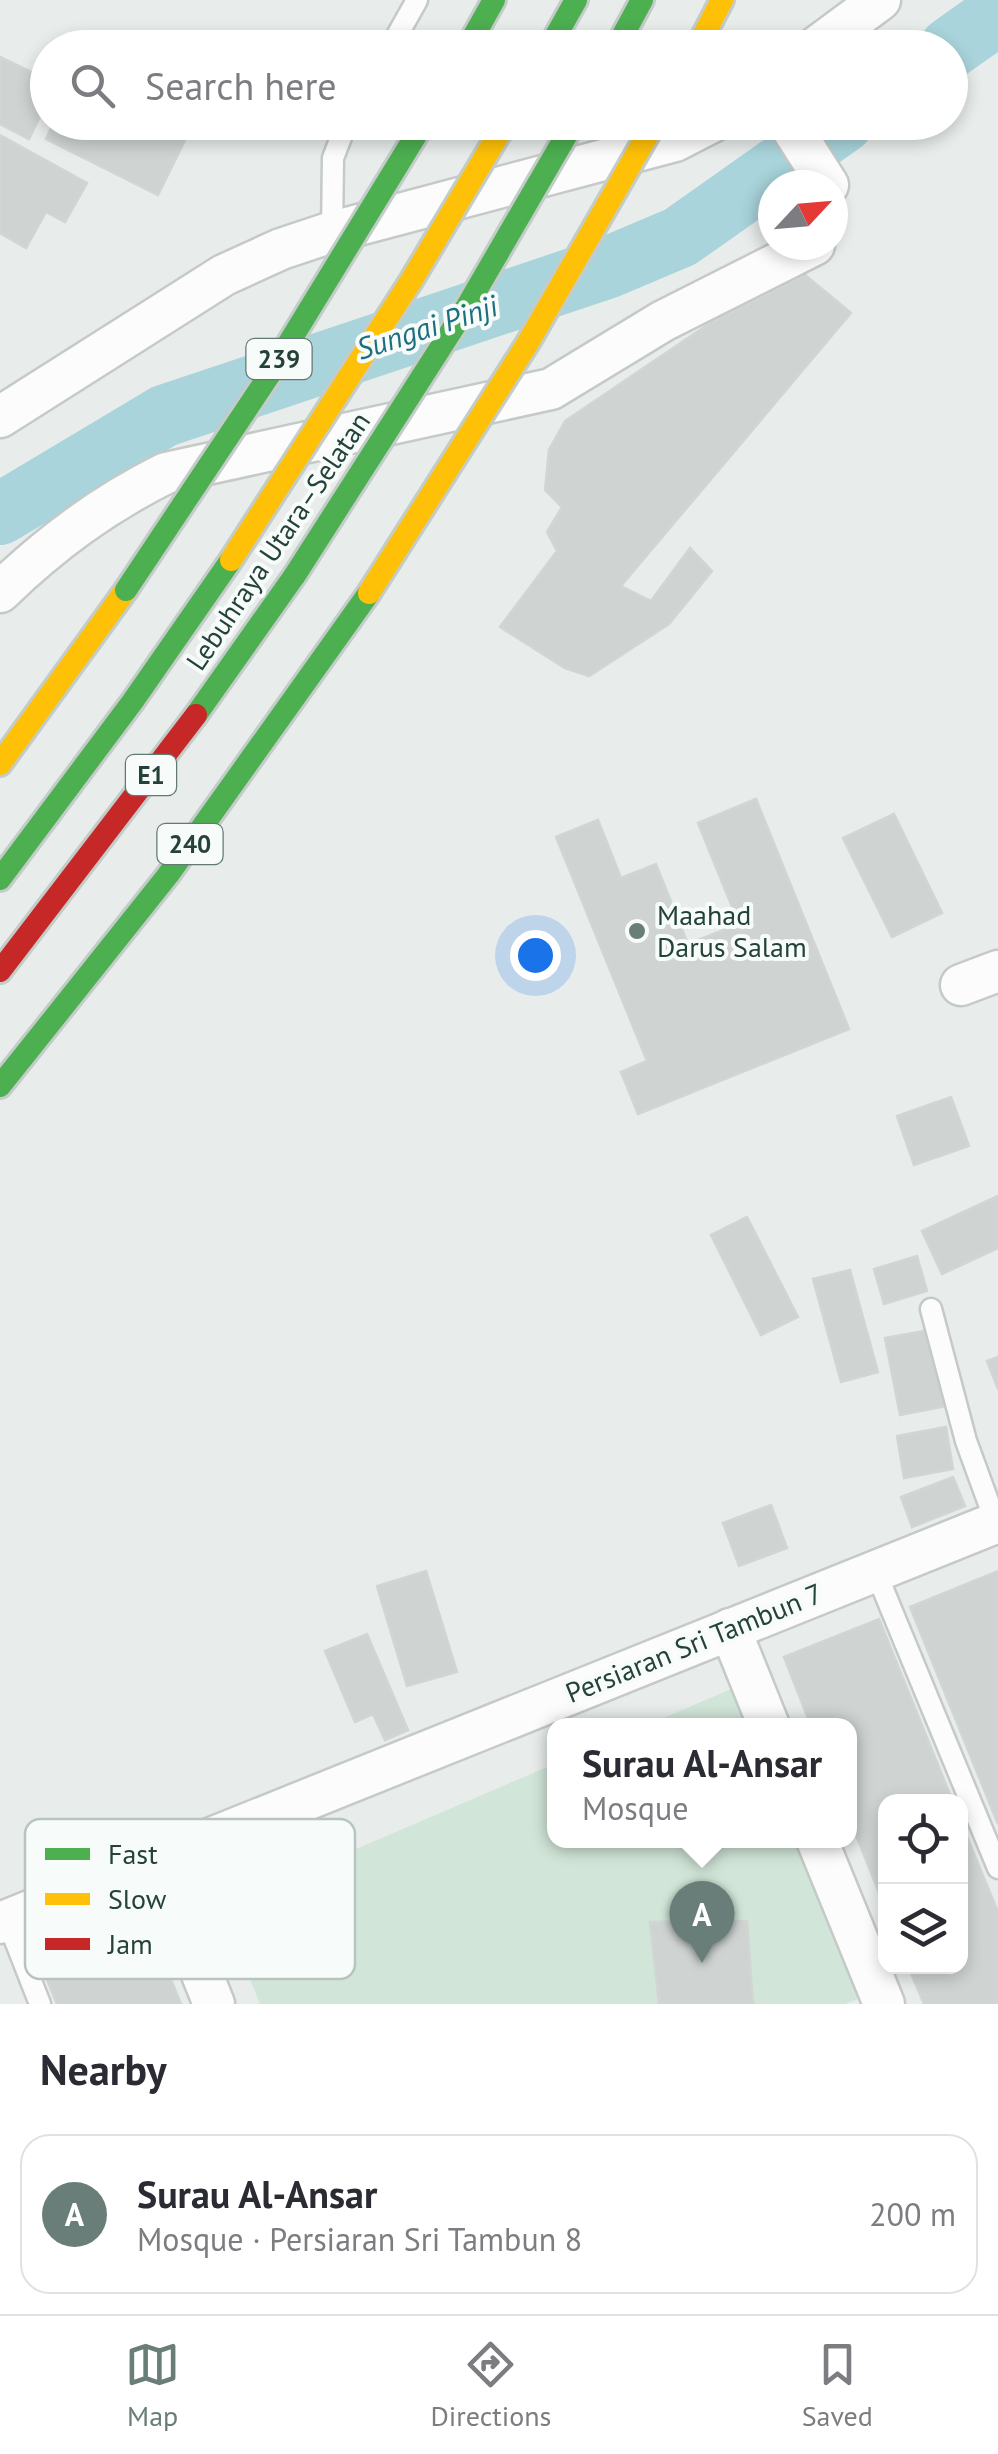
<!DOCTYPE html>
<meta charset="utf-8">
<style>
:root{--surface:#fff;--page:#f2f2f3;--text:#2b2b33;--muted:#7c7c81;--line:#e1e1e2;--accent:#697e78}
body{margin:0;font-family:"PT Sans",sans-serif;background:var(--page);color:var(--text)}
.controls{position:absolute;right:30px;bottom:30px;display:grid;overflow:hidden;border-radius:20px;box-shadow:0 5px 15px #0003}
.controls button{width:90px;height:90px;display:grid;place-items:center;padding:0;border:0;border-bottom:2px solid var(--line);background:var(--surface);color:var(--text);font:50px sans-serif}
.compass{position:absolute;left:758px;top:170px;width:90px;height:90px;border-radius:50%;background:var(--surface);box-shadow:0 5px 15px #0003;rotate:64deg}
.you{position:absolute;left:535px;top:955px;width:35px;height:35px;margin:-25px;border:8px solid #fff;border-radius:50%;background:#1a73e8;box-shadow:0 0 0 15px #1a73e833}
.badge{display:grid;place-items:center;width:65px;height:65px;border-radius:50%;background:var(--accent);color:#fff;font-size:32px;font-weight:700}
.pin{position:absolute;translate:-50% -82px;filter:drop-shadow(0 2px 5px #0008)}
.pin::after{content:'';position:absolute;top:52px;width:35px;height:30px;background:inherit;clip-path:polygon(0 0,100% 0,50% 100%)}
.popup{position:absolute;left:547px;top:1718px;width:310px;height:130px;box-sizing:border-box;display:grid;place-content:center;border-radius:20px;background:var(--surface);filter:drop-shadow(0 2px 8px #0005);font-size:32px;white-space:nowrap;color:var(--muted)}
.popup b{font-size:38px;color:var(--text)}
.popup::after{content:'';position:absolute;left:50%;top:100%;margin-left:-20px;border:20px solid transparent;border-top-color:var(--surface)}
.list{margin:0;padding:0;list-style:none}
h2{display:flex;justify-content:space-between;align-items:center;height:130px;margin:0;padding:0 40px;font-size:42px}
h2 small{font-size:32px;font-weight:400;color:var(--muted)}
.list li{display:grid;grid-template-columns:65px 1fr auto;gap:30px;align-items:center;box-sizing:border-box;height:160px;margin:0 20px 20px;padding:0 20px;border:2px solid var(--line);border-radius:30px}
.list b{display:block;font-size:38px;white-space:nowrap}
.list p{margin:0;font-size:32px;white-space:nowrap;color:var(--muted)}
.list em{font-size:32px;font-style:normal;color:var(--muted)}
.icon{flex:none;width:55px;height:55px;fill:none;stroke:currentColor;stroke-width:2;stroke-linecap:round;stroke-linejoin:round}
.map{position:relative;flex:none;width:998px;height:2004px;overflow:hidden}
.search{position:absolute;background:var(--surface);box-shadow:0 5px 15px #0003;left:30px;right:30px;top:30px;height:110px;display:flex;align-items:center;gap:25px;box-sizing:border-box;padding:0 35px;border-radius:55px;color:var(--muted);font-size:38px}
.sheet{height:310px;background:var(--surface)}
nav{display:flex;justify-content:space-around;align-items:center;box-sizing:border-box;height:140px;border-top:2px solid var(--line);background:var(--surface);font-size:28px;color:var(--muted)}
nav a{display:grid;justify-items:center;gap:5px}
nav .on{color:var(--accent)}
.map>svg:first-child{display:block}
.green{fill:#d1e6d8}
.lines{fill:none;stroke-linecap:round;stroke-linejoin:round}
.river{stroke:#a9d4db;stroke-width:62}
.building{fill:#cfd4d2;stroke:#d1d6d4;stroke-width:2.5}
.lane-casing{stroke:#c5cac8;stroke-width:25}
.street-casing{stroke:#c5cac8;stroke-width:45}
.fast-casing{stroke:#c3ccc9;stroke-width:28}
.slow-casing{stroke:#c3ccc9;stroke-width:28}
.jam-casing{stroke:#c3ccc9;stroke-width:28}
.lane{stroke:#fcfcfc;stroke-width:20}
.street{stroke:#fcfcfc;stroke-width:40}
.fast{stroke:#4caf50;stroke-width:22}
.slow{stroke:#ffc107;stroke-width:22}
.jam{stroke:#c62828;stroke-width:22}
.fast-bridge-casing{stroke:#c3ccc9;stroke-width:28;stroke-linecap:butt}
.slow-bridge-casing{stroke:#c3ccc9;stroke-width:28;stroke-linecap:butt}
.fast-bridge{stroke:#4caf50;stroke-width:22}
.slow-bridge{stroke:#ffc107;stroke-width:22}
.poi-dot{fill:#697e78;stroke:#f7fbf9;stroke-width:4}
.labels{text-anchor:middle;stroke-width:8;stroke-linejoin:round;paint-order:stroke}
.shield{fill:#f7fbf9;stroke:#637a73;stroke-width:2.5}
.shield-label{font-size:25px;font-weight:bold;fill:#24423a}
.street-label{font-size:28px;fill:#24423a;stroke:#f7fbf9}
.poi-label{font-size:28px;fill:#24423a;stroke:#f7fbf9;text-anchor:start}
.water-label{font-size:30px;font-style:italic;fill:#1c6f80;stroke:#f7fbf9}
.key{fill:#f7fbf9;stroke:#b8c4c0;stroke-width:2.5}
.key-label{font-size:28px;fill:#24423a}
</style>
<div class="map">
<svg width="998" height="2004" viewBox="0 0 998 2004">
<rect width="100%" height="100%" fill="#e8edeb"/>
<!-- green -->
<g class="green">
<polygon points="738,1686 754,1726 645,1726"/>
<polygon points="554,1764 554,1840 800,1841 863,1997 845,2004 260,2004 221,1907"/>
</g>
<g class="lines">
<!-- river -->
<g class="river">
<polyline points="950,48 998,14"/>
<polyline points="0,514 164,416 609,267 680,237 843,122"/>
</g>
</g>
<!-- building -->
<g class="building">
<polygon points="0,57 48,80 48,100 29,139 0,124"/>
<polygon points="54,122 156,122 186,138 158,195 46,139"/>
<polygon points="0,135 87,183 65,222 46,212 26,248 0,233"/>
<polygon points="805,275 851,313 621,586 651,601 690,548 712,571 669,624 589,676 565,668 500,627 557,551 547,532 562,507 545,490 549,450 565,421 707,325"/>
<polygon points="756,799 849,1029 638,1114 621,1072 647,1061 556,837 598,820 621,878 656,864 688,944 739,924 698,823"/>
<polygon points="894,814 942,913 892,937 843,838"/>
<polygon points="951,1097 969,1146 914,1165 897,1116"/>
<polygon points="998,1196 998,1248 942,1274 922,1231"/>
<polygon points="747,1217 798,1317 761,1335 711,1235"/>
<polygon points="917,1256 927,1291 884,1304 874,1269"/>
<polygon points="850,1270 878,1372 841,1382 813,1279"/>
<polygon points="930,1330 946,1406 900,1415 885,1338"/>
<polygon points="998,1357 998,1389 987,1361"/>
<polygon points="946,1427 953,1469 904,1478 897,1436"/>
<polygon points="953,1477 965,1506 912,1527 901,1497"/>
<polygon points="771,1505 787,1548 739,1566 723,1523"/>
<polygon points="426,1571 457,1672 407,1686 377,1586"/>
<polygon points="998,1571 998,1824 910,1607"/>
<polygon points="879,1619 953,1802 886,1802 886,1910 850,1820 850,1726 811,1726 784,1657"/>
<polygon points="367,1634 408,1730 385,1740 373,1714 355,1722 325,1651"/>
<polygon points="960,1820 998,1912 998,2004 924,2004 908,1966 960,1966"/>
<polygon points="140,1904 181,2004 57,2004 34,1948"/>
<polygon points="747,1921 753,2004 659,2004 650,1922"/>
</g>
<g class="lines">
<defs>
<g id="lane">
<polyline points="390,48 417,0"/>
<polyline points="332,232 333,158 347,122"/>
<polyline points="931,1309 966,1441 996,1523"/>
<polyline points="875,1570 998,1868"/>
<polyline points="7,1920 40,2004"/>
</g>
<g id="street">
<polyline points="815,48 880,0"/>
<polyline points="788,122 828,185"/>
<polyline points="0,417 224,275 281,249 332,232 675,141 712,122"/>
<path d="M 0,592 C 51,543 102,505 166,473 L 551,389 L 663,321 L 814,245"/>
<polyline points="961,985 998,971"/>
<polyline points="730,1629 769,1726"/>
<polyline points="817,1840 884,2004"/>
<polyline points="156,1860 214,2004"/>
<polyline points="0,1923 998,1522"/>
</g>
<g id="fast">
<polyline points="467,48 494,0"/>
<polyline points="549,48 576,0"/>
<polyline points="616,48 642,0"/>
<polyline points="196,715 295,575"/>
<polyline points="0,879 133,701 231,560"/>
<polyline points="0,1086 168,875 369,593"/>
</g>
<g id="slow">
<polyline points="697,48 722,0"/>
<polyline points="0,764 126,590"/>
</g>
<polyline id="jam" points="0,971 196,715"/>
</defs>
<!-- lane casing -->
<use href="#lane" class="lane-casing"/>
<!-- street casing -->
<use href="#street" class="street-casing"/>
<!-- fast casing -->
<use href="#fast" class="fast-casing"/>
<!-- slow casing -->
<use href="#slow" class="slow-casing"/>
<!-- jam casing -->
<use href="#jam" class="jam-casing"/>
<!-- lane -->
<use href="#lane" class="lane"/>
<!-- street -->
<use href="#street" class="street"/>
<!-- fast -->
<use href="#fast" class="fast"/>
<!-- slow -->
<use href="#slow" class="slow"/>
<!-- jam -->
<use href="#jam" class="jam"/>
<defs>
<g id="fast-bridge">
<polyline points="295,575 466,308 574,122"/>
<polyline points="126,590 268,377 424,122"/>
</g>
<g id="slow-bridge">
<polyline points="231,560 411,281 506,122"/>
<polyline points="369,593 529,341 655,122"/>
</g>
</defs>
<!-- fast-bridge casing -->
<use href="#fast-bridge" class="fast-bridge-casing"/>
<!-- slow-bridge casing -->
<use href="#slow-bridge" class="slow-bridge-casing"/>
<!-- fast-bridge -->
<use href="#fast-bridge" class="fast-bridge"/>
<!-- slow-bridge -->
<use href="#slow-bridge" class="slow-bridge"/>
</g>
<!-- markers -->
<circle class="poi-dot" cx="637" cy="931" r="10"/>
<g class="labels">
<!-- shield labels -->
<g class="shield">
<rect x="246.5" y="339" width="65" height="40" rx="8"/>
<rect x="126" y="755" width="50" height="40" rx="8"/>
<rect x="157.5" y="824" width="65" height="40" rx="8"/>
</g>
<g class="shield-label">
<text x="279" y="368">239</text>
<text x="151" y="784">E1</text>
<text x="190" y="853">240</text>
</g>
<!-- street labels -->
<g class="street-label">
<text transform="translate(278 541) rotate(-56)" y="10">Lebuhraya Utara–Selatan</text>
<text transform="translate(694 1643) rotate(-22)" y="10">Persiaran Sri Tambun 7</text>
</g>
<!-- poi labels -->
<g class="poi-label">
<text x="657" y="925">Maahad<tspan x="657" dy="32">Darus Salam</tspan></text>
</g>
<!-- water labels -->
<g class="water-label">
<text transform="translate(427 328) rotate(-18)" y="10">Sungai Pinji</text>
</g>
</g>
<!-- legend -->
<rect x="25" y="1819" width="330" height="160" rx="15" class="key"/>
<rect x="45" y="1848" width="45" height="12" fill="#4caf50"/>
<rect x="45" y="1893" width="45" height="12" fill="#ffc107"/>
<rect x="45" y="1938" width="45" height="12" fill="#c62828"/>
<g class="key-label">
<text x="108" y="1864">Fast</text>
<text x="108" y="1909">Slow</text>
<text x="108" y="1954">Jam</text>
</g>
</svg>
<div class="controls">
<button><svg class="icon" aria-label="locate" viewBox="0 0 24 24"><circle cx="12" cy="12" r="6"/><path d="M12 2v4M12 18v4M2 12h4M18 12h4"/></svg></button>
<button><svg class="icon" aria-label="layers" viewBox="0 0 24 24"><path d="M12 4l9 5-9 5-9-5zM3 14l9 5 9-5"/></svg></button>
</div>
<svg class="compass" viewBox="-18 -18 36 36"><path d="M0-13l5 13h-10z" fill="#e53935"/><path d="M0 13l5-13h-10z" fill="#7c7c81"/></svg>
<div class="you"></div>
<div class="pin badge" style="left:702px;top:1963px">A</div>
<div class="popup"><b>Surau Al-Ansar</b>Mosque</div>
<div class="search"><svg class="icon" aria-label="search" viewBox="0 0 24 24"><circle cx="10" cy="10" r="6"/><path d="M15 15l6 6"/></svg>Search here</div>
</div>
<section class="sheet">
<h2>Nearby<small></small></h2>
<ul class="list">
<li><span class="badge">A</span><div><b>Surau Al-Ansar</b><p>Mosque · Persiaran Sri Tambun 8</p></div><em>200 m</em></li>
</ul>
</section>
<nav>
<a class="on"><svg class="icon" aria-label="map" viewBox="0 0 24 24"><path d="M3 6l6-2 6 2 6-2v14l-6 2-6-2-6 2zM9 4v14M15 6v14"/></svg>Map</a>
<a><svg class="icon" aria-label="directions" viewBox="0 0 24 24"><path d="M12 3l9 9-9 9-9-9zM9 14v-3h6M13 9l2 2-2 2"/></svg>Directions</a>
<a><svg class="icon" aria-label="saved" viewBox="0 0 24 24"><path d="M7 4h10v16l-5-4-5 4z"/></svg>Saved</a>
</nav>
